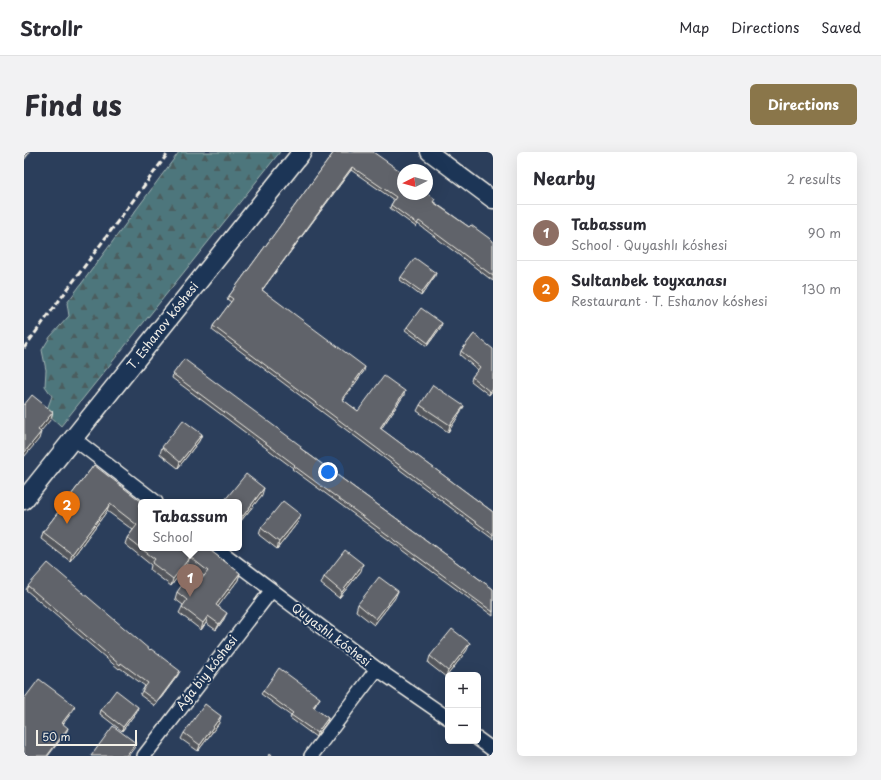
<!DOCTYPE html>
<meta charset="utf-8">
<style>
:root{--surface:#fff;--page:#f2f2f3;--text:#2b2b33;--muted:#7c7c81;--line:#e1e1e2;--accent:#8a764a}
body{margin:0;font-family:"Playpen Sans",sans-serif;background:var(--page);color:var(--text)}
.controls{position:absolute;right:12px;bottom:12px;display:grid;overflow:hidden;border-radius:6px;box-shadow:0 4px 16px #0002}
.controls button{width:36px;height:36px;display:grid;place-items:center;padding:0;border:0;border-bottom:1px solid var(--line);background:var(--surface);color:var(--text);font:20px sans-serif}
.compass{position:absolute;left:373px;top:12px;width:36px;height:36px;border-radius:50%;background:var(--surface);box-shadow:0 4px 16px #0002;rotate:264deg}
.scale{position:absolute;left:12px;bottom:10px;width:101px;box-sizing:border-box;padding-left:4px;border:2px solid #f4f1e8;border-top:0;font-size:11px;line-height:14px;white-space:nowrap;color:#f4f1e8;-webkit-text-stroke:3px #1d3557;paint-order:stroke}
.you{position:absolute;left:304px;top:320px;width:14px;height:14px;margin:-10px;border:3px solid #fff;border-radius:50%;background:#1a73e8;box-shadow:0 0 0 6px #1a73e833}
.badge{display:grid;place-items:center;width:26px;height:26px;border-radius:50%;background:var(--accent);color:#fff;font-size:13px;font-weight:700}
.pin{position:absolute;translate:-50% -33px;filter:drop-shadow(0 1px 2px #0008)}
.pin::after{content:'';position:absolute;top:21px;width:14px;height:12px;background:inherit;clip-path:polygon(0 0,100% 0,50% 100%)}
.popup{position:absolute;left:114px;top:347px;width:104px;height:52px;box-sizing:border-box;display:grid;place-content:center;border-radius:6px;background:var(--surface);filter:drop-shadow(0 1px 3px #0005);font-size:13px;white-space:nowrap;color:var(--muted)}
.popup b{font-size:15px;color:var(--text)}
.popup::after{content:'';position:absolute;left:50%;top:100%;margin-left:-8px;border:8px solid transparent;border-top-color:var(--surface)}
.list{margin:0;padding:0;list-style:none}
h2{display:flex;justify-content:space-between;align-items:center;height:52px;margin:0;padding:0 16px;font-size:17px}
h2 small{font-size:13px;font-weight:400;color:var(--muted)}
.list li{display:grid;grid-template-columns:26px 1fr auto;gap:12px;align-items:center;box-sizing:border-box;height:56px;padding:0 16px;border-top:1px solid var(--line)}
.list b{display:block;font-size:15px;white-space:nowrap}
.list p{margin:0;font-size:13px;white-space:nowrap;color:var(--muted)}
.list em{font-size:13px;font-style:normal;color:var(--muted)}
.map{position:relative;flex:none;width:469px;height:604px;overflow:hidden;border-radius:6px}
header{display:flex;align-items:center;gap:24px;box-sizing:border-box;height:56px;padding:0 20px;background:var(--surface);border-bottom:1px solid var(--line)}
header strong{font-size:19px}
nav{display:flex;gap:22px;margin-inline-start:auto;font-size:14px}
.intro{display:flex;align-items:center;justify-content:space-between;box-sizing:border-box;height:96px;padding:0 24px}
h1{margin:0;font-size:28px}
.button{padding:10px 18px;border-radius:6px;background:var(--accent);color:#fff;font-size:14px;font-weight:700}
main{display:flex;gap:24px;padding:0 24px}
aside{flex:1;background:var(--surface);border-radius:6px;box-shadow:0 4px 16px #0002}
.map>svg:first-child{display:block}
.forest{fill:url(#forest-firs);stroke:#a1b4b2}
.lines{fill:none;stroke-linecap:round;stroke-linejoin:round}
.minor-casing{stroke:#f4f1e8;stroke-width:16}
.tertiary-casing{stroke:#f4f1e8;stroke-width:19}
.secondary-casing{stroke:#f4f1e8;stroke-width:21}
.minor{stroke:#1d3557;stroke-width:13}
.tertiary{stroke:#1d3557;stroke-width:16}
.secondary{stroke:#1d3557;stroke-width:18}
.rail{stroke:#f4f1e8;stroke-width:3;stroke-dasharray:6 3;stroke-linecap:butt}
.wall{fill:#53565c;stroke:#f4f1e8}
.shaded-wall{fill:#44464b;stroke:#f4f1e8}
.building{fill:#61646b;stroke:#f4f1e8}
.labels{text-anchor:middle;stroke-width:4;stroke-linejoin:round;paint-order:stroke}
.street-label{font-size:12px;fill:#f4f1e8;stroke:#1d3557}
</style>
<header>
<strong>Strollr</strong>
<nav><a>Map</a><a>Directions</a><a>Saved</a></nav>
</header>
<div class="intro"><h1>Find us</h1><a class="button">Directions</a></div>
<main>
<div class="map">
<svg width="469" height="604" viewBox="0 0 469 604">
<defs>
<pattern id="forest-firs" width="22" height="20" patternUnits="userSpaceOnUse"><rect width="22" height="20" fill="#4e767b"/><path d="M5 1l3.5 6h-7zM16 11l3.5 6h-7z" fill="#4b5d5e"/></pattern>
</defs>
<rect width="100%" height="100%" fill="#2b3e5b"/>
<filter id="ink" filterUnits="userSpaceOnUse"><feTurbulence type="fractalNoise" baseFrequency=".025" numOctaves="2"/><feDisplacementMap in="SourceGraphic" scale="8" xChannelSelector="R" yChannelSelector="G"/><feConvolveMatrix kernelMatrix="1 2 1 2 8 2 1 2 1" color-interpolation-filters="sRGB"/></filter>
<g filter="url(#ink)">
<!-- forest -->
<polygon class="forest" points="155,0 256,0 37,274 22,260 28,244 21,234 22,218 18,198 26,185 45,164 43,151"/>
<g class="lines">
<defs>
<g id="minor">
<polyline points="49,286 132,350"/>
<polyline points="192,396 353,517 424,566"/>
<polyline points="454,587 469,598"/>
<polyline points="120,604 247,439"/>
<polyline points="287,604 353,517"/>
</g>
<polyline id="tertiary" points="405,0 469,48"/>
<polyline id="secondary" points="0,348 278,0"/>
</defs>
<!-- minor casing -->
<use href="#minor" class="minor-casing"/>
<!-- tertiary casing -->
<use href="#tertiary" class="tertiary-casing"/>
<!-- secondary casing -->
<use href="#secondary" class="secondary-casing"/>
<!-- minor -->
<use href="#minor" class="minor"/>
<!-- tertiary -->
<use href="#tertiary" class="tertiary"/>
<!-- secondary -->
<use href="#secondary" class="secondary"/>
<!-- rail -->
<polyline class="rail" points="0,196 145,0"/>
</g>
<!-- wall -->
<g class="wall">
<polygon points="310,0 379,42 410,50 445,75 469,89 469,129 394,72 392,75 366,56 367,53 370,48 327,18 238,138 340,219 319,248 334,259 380,243 357,277 469,360 469,387 188,178 189,174 207,150 203,147 205,144"/>
<polygon points="411,124 397,144 376,128 377,125"/>
<polygon points="383,175 417,175 403,194 381,178"/>
<polygon points="450,182 469,238 465,243 447,229 448,225 454,218 436,203 437,199"/>
<polygon points="149,222 276,296 469,437 469,464 268,317 269,316 148,226"/>
<polygon points="396,253 437,260 424,280 393,259"/>
<polygon points="178,282 175,289 154,316 136,302 138,295"/>
<polygon points="70,313 116,355 117,396 183,396 216,421 214,428 194,454 200,467 192,478 182,471 177,478 155,461 159,453 151,447 153,440 170,437 180,424 163,412 147,434 126,418 127,413 101,392 103,386 109,378 83,359 46,409 17,387 19,380"/>
<polygon points="238,343 216,370 215,369 215,350 200,350 200,349"/>
<polygon points="274,370 253,397 235,383 237,376"/>
<polygon points="337,419 315,446 297,432 300,425"/>
<polygon points="4,434 154,523 131,554 116,543 118,539 121,534 96,516 95,517 2,438"/>
<polygon points="371,446 350,473 332,459 334,452"/>
<polygon points="443,498 422,525 404,511 406,504"/>
<polygon points="239,539 296,546 294,549 290,556 304,566 303,570 292,585 266,566 267,564 237,542"/>
<polygon points="77,558 113,559 98,579 76,562"/>
<polygon points="195,571 174,599 157,587 160,581"/>
</g>
<!-- shaded-wall -->
<g class="shaded-wall">
<polygon points="5,0 6,0 0,8 0,6"/>
<polygon points="328,15 327,18 236,141 238,138"/>
<polygon points="412,121 411,124 397,144 398,140"/>
<polygon points="418,171 417,175 403,194 404,191"/>
<polygon points="341,215 340,219 317,251 318,247"/>
<polygon points="469,236 469,238 465,243 466,240"/>
<polygon points="381,239 380,243 355,280 356,276"/>
<polygon points="440,254 437,260 424,280 426,273"/>
<polygon points="29,260 27,267 12,285 14,278"/>
<polygon points="17,280 15,287 0,305 0,301"/>
<polygon points="178,282 175,289 154,316 156,310"/>
<polygon points="240,336 238,343 216,370 219,364"/>
<polygon points="86,352 83,359 46,409 48,402"/>
<polygon points="277,363 274,370 253,397 255,390"/>
<polygon points="166,405 163,412 147,434 149,427"/>
<polygon points="339,412 337,419 315,446 318,440"/>
<polygon points="216,421 214,428 190,460 192,453"/>
<polygon points="374,439 371,446 350,473 352,467"/>
<polygon points="203,461 200,467 192,478 195,472"/>
<polygon points="184,464 182,471 177,478 179,471"/>
<polygon points="446,491 443,498 422,525 424,519"/>
<polygon points="156,519 154,523 131,554 133,550"/>
<polygon points="296,546 294,549 288,559 289,555"/>
<polygon points="51,554 50,557 37,575 38,571"/>
<polygon points="114,555 113,559 98,579 99,575"/>
<polygon points="197,564 195,571 174,599 176,593"/>
<polygon points="304,566 303,570 292,585 293,581"/>
<polygon points="44,576 43,579 24,604 23,604"/>
<polygon points="112,591 111,595 104,604 102,604"/>
</g>
<!-- building -->
<g class="building">
<polygon points="0,0 5,0 0,6"/>
<polygon points="310,0 349,0 379,21 379,42 403,42 403,41 411,47 409,50 445,75 447,73 469,89 469,124 395,69 393,72 367,53 372,45 328,15 238,138 341,215 318,247 334,259 360,224 381,239 356,276 469,360 469,383 189,174 209,147 205,144"/>
<polygon points="391,106 412,121 398,140 377,125"/>
<polygon points="397,156 418,171 404,191 383,175"/>
<polygon points="450,182 469,197 469,236 466,240 448,225 456,215 437,199"/>
<polygon points="160,207 277,294 276,296 469,437 469,460 270,314 271,313 149,222"/>
<polygon points="409,233 440,254 426,273 396,253"/>
<polygon points="8,243 29,260 14,278 17,280 0,301 0,253"/>
<polygon points="159,268 178,282 156,310 138,295"/>
<polygon points="70,313 118,350 114,354 117,357 117,396 183,396 216,421 192,453 203,461 195,472 184,464 179,471 158,455 163,448 153,440 160,430 170,437 184,419 166,405 149,427 128,411 131,407 103,386 113,373 86,352 48,402 19,380"/>
<polygon points="222,322 240,336 219,364 215,361 215,350 201,350 200,349"/>
<polygon points="259,349 277,363 255,390 237,376"/>
<polygon points="321,398 339,412 318,440 300,425"/>
<polygon points="24,411 126,498 127,497 156,519 133,550 118,539 124,531 97,511 96,513 4,434"/>
<polygon points="355,425 374,439 352,467 334,452"/>
<polygon points="428,477 446,491 424,519 406,504"/>
<polygon points="255,516 296,546 289,555 304,566 293,581 267,563 269,561 239,539"/>
<polygon points="15,527 51,554 38,571 44,576 23,604 0,604 0,547"/>
<polygon points="92,538 114,555 99,575 77,558"/>
<polygon points="181,552 197,564 176,593 160,581"/>
<polygon points="89,574 112,591 102,604 67,604"/>
<polygon points="245,602 249,604 244,604"/>
</g>
</g>
<g class="labels">
<!-- street labels -->
<g class="street-label">
<text transform="translate(139 174) rotate(-52)" y="4">T. Eshanov kóshesi</text>
<text transform="translate(307 483) rotate(37)" y="4">Quyashlı kóshesi</text>
<text transform="translate(183 521) rotate(-52)" y="4">Aǵa biy kóshesi</text>
</g>
</g>
</svg>
<div class="controls">
<button>+</button>
<button>−</button>
</div>
<svg class="compass" viewBox="-18 -18 36 36"><path d="M0-13l5 13h-10z" fill="#e53935"/><path d="M0 13l5-13h-10z" fill="#7c7c81"/></svg>
<div class="scale">50 m</div>
<div class="you"></div>
<div class="pin badge" style="left:166px;top:445px;background:#8d6e63">1</div>
<div class="popup"><b>Tabassum</b>School</div>
<div class="pin badge" style="left:43px;top:372px;background:#e8710a">2</div>
</div>
<aside>
<h2>Nearby<small>2 results</small></h2>
<ul class="list">
<li><span class="badge" style="background:#8d6e63">1</span><div><b>Tabassum</b><p>School · Quyashlı kóshesi</p></div><em>90 m</em></li>
<li><span class="badge" style="background:#e8710a">2</span><div><b>Sultanbek toyxanası</b><p>Restaurant · T. Eshanov kóshesi</p></div><em>130 m</em></li>
</ul>
</aside>
</main>
